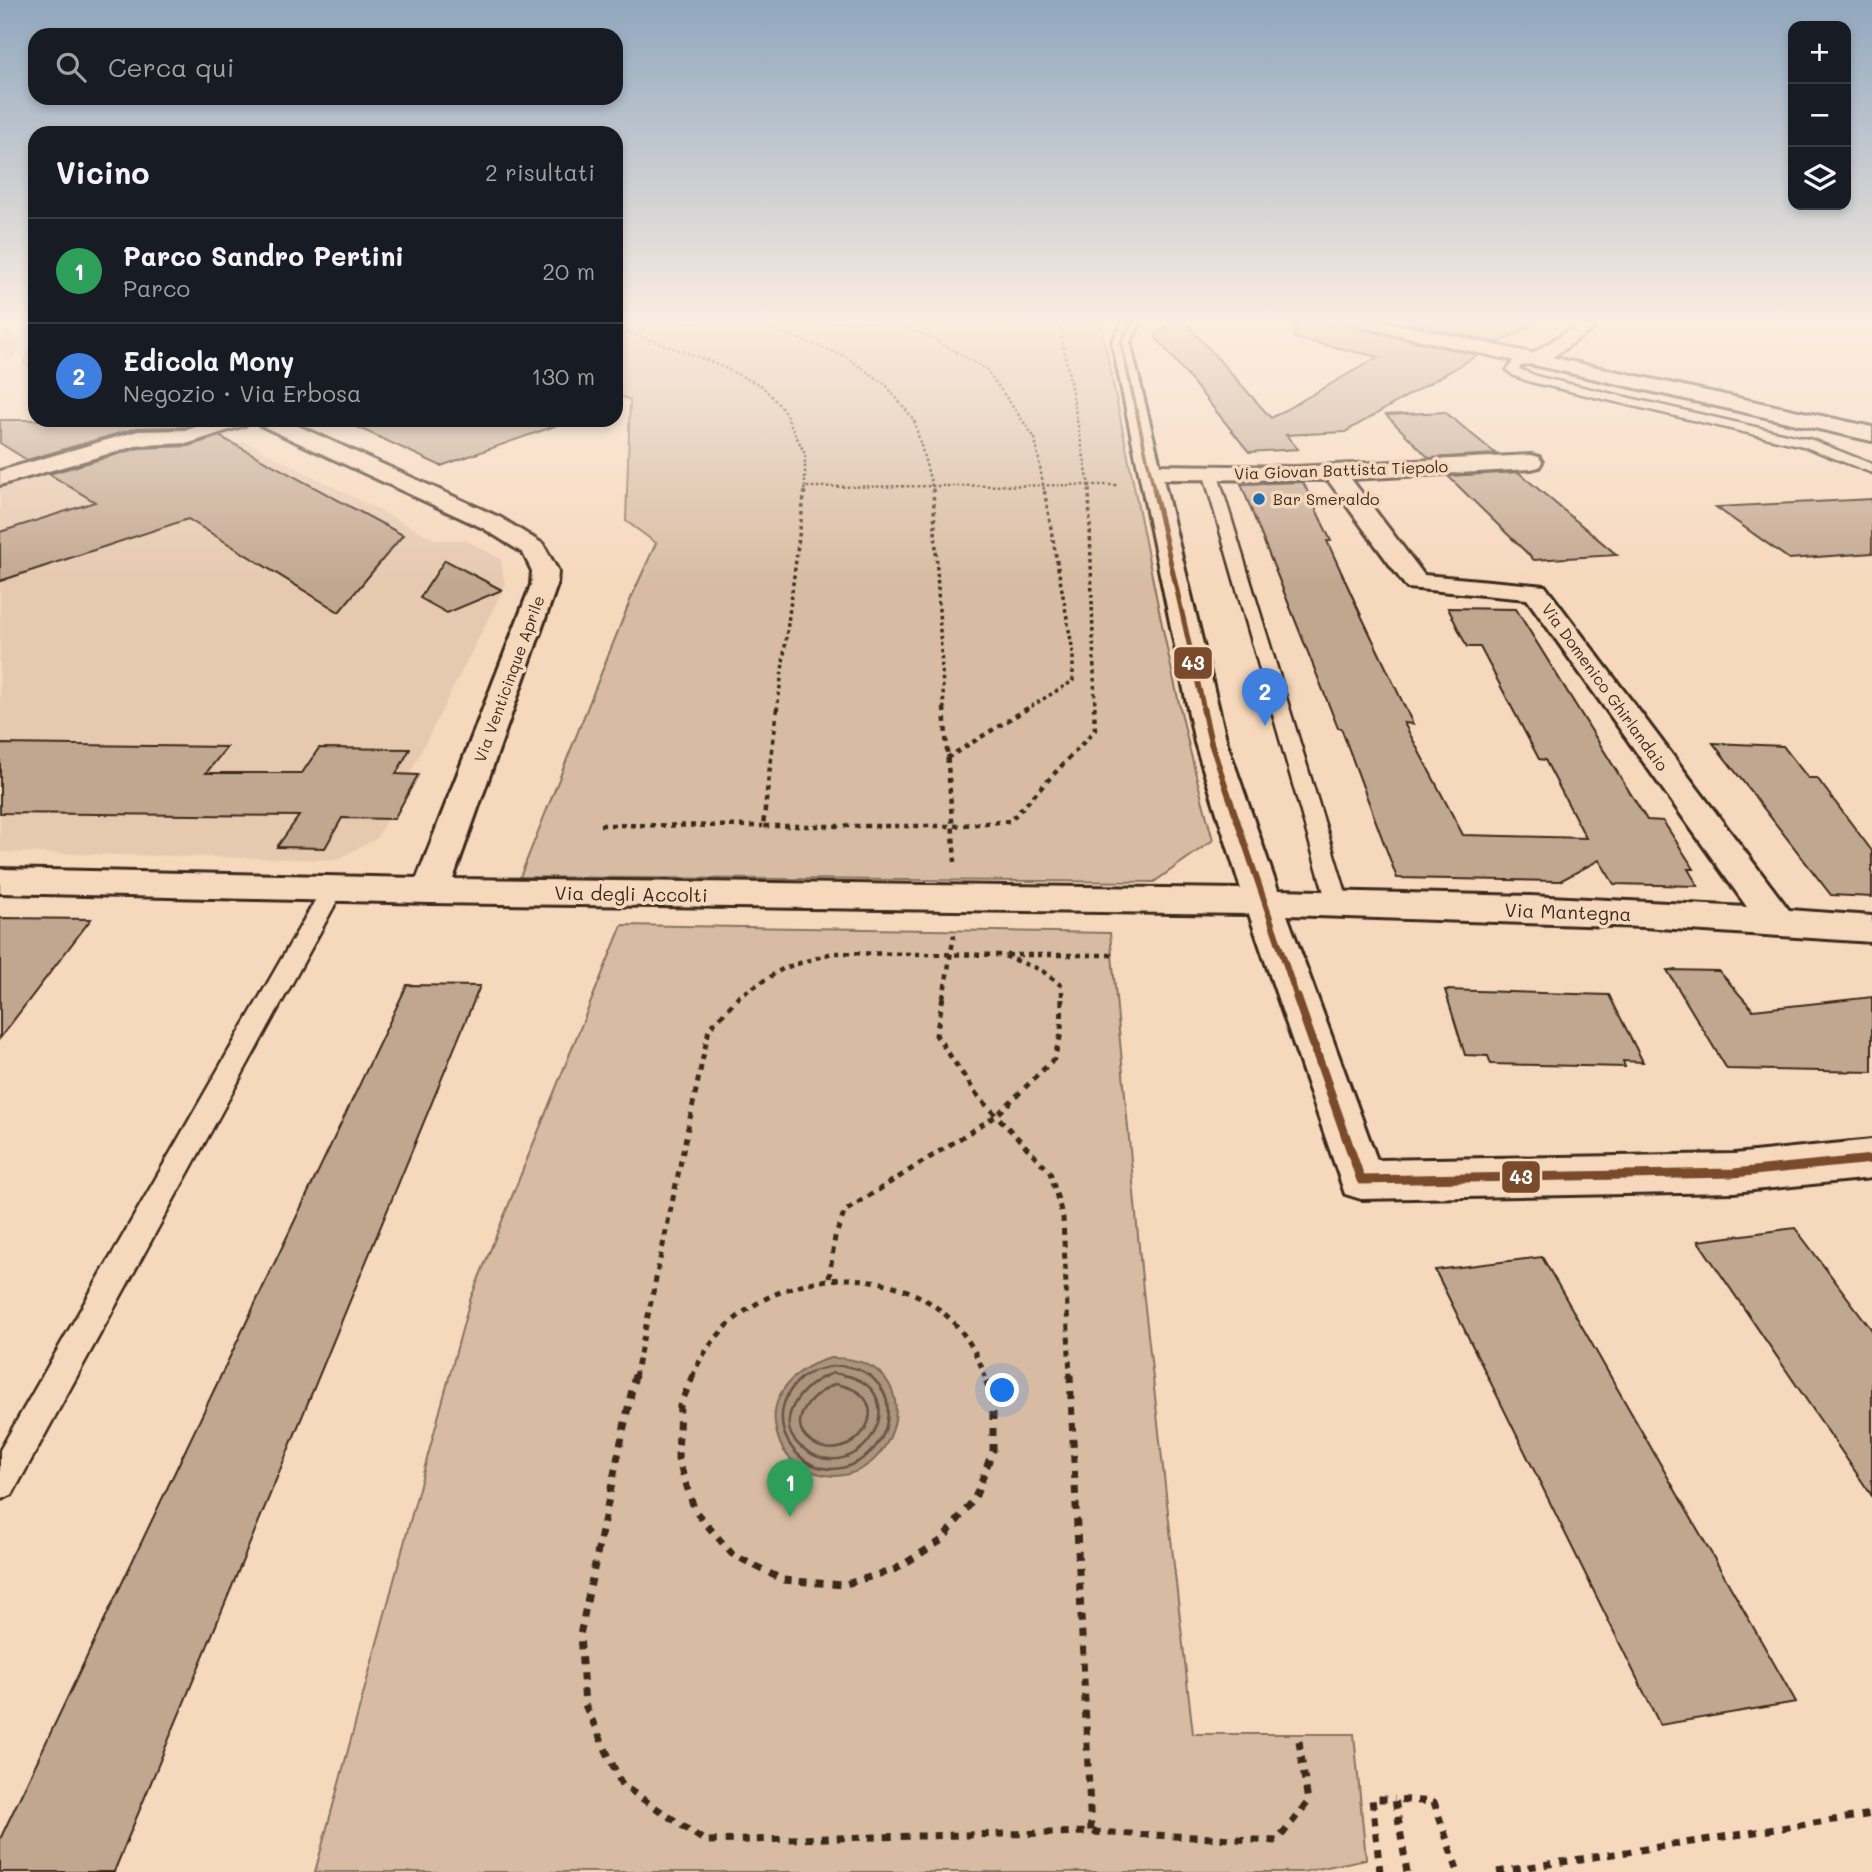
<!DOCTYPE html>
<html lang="it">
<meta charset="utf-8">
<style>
:root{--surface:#171b24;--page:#242831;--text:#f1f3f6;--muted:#9ea1a6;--line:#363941;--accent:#b45309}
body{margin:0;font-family:Mali,sans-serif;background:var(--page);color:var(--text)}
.controls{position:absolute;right:21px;top:21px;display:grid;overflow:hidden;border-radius:14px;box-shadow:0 4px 10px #0003}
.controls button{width:63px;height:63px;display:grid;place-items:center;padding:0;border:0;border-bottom:2px solid var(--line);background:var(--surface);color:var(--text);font:35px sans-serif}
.you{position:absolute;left:1003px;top:1391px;width:24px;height:24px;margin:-18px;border:5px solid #fff;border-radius:50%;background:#1a73e8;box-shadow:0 0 0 10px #1a73e833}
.badge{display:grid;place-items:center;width:46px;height:46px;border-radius:50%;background:var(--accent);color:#fff;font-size:23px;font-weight:700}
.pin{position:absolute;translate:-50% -58px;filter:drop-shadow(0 2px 4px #0008)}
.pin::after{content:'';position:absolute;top:37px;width:24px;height:21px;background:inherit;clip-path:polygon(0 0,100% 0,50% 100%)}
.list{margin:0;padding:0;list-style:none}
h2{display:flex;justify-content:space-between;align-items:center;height:91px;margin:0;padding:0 28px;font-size:30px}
h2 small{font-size:23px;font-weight:400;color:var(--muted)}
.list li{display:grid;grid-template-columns:46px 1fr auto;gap:21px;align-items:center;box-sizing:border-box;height:105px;padding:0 28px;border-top:2px solid var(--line)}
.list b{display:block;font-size:26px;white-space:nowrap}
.list p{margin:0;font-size:23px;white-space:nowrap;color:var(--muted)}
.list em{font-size:23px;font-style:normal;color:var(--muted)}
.icon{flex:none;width:38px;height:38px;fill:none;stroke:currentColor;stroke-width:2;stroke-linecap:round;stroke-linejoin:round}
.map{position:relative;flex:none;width:1872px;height:1872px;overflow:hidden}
.search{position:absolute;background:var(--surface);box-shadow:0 4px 10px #0003;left:28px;top:28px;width:595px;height:77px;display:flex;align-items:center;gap:18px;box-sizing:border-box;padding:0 24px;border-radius:21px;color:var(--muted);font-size:26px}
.panel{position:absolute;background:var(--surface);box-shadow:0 4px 10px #0003;left:28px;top:126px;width:595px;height:301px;border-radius:21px}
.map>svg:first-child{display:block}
.built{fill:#e6c9af}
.green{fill:#d7bca3;stroke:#897360;stroke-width:2}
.water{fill:#ac947e;stroke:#7f6a58;stroke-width:2}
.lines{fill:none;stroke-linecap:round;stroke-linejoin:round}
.shore-far1{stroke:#685444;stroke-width:2}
.shore{stroke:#685444;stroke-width:2.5}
.building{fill:#c2a790;stroke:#3b2a1e;stroke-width:2}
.street-tunnel{stroke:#d1b59c;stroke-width:21;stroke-dasharray:21 10;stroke-linecap:butt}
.lane-casing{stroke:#3b2a1e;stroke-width:5}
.street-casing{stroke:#3b2a1e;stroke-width:6}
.secondary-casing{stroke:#3b2a1e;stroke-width:6}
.path-far4{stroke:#3b2a1e;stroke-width:2.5;stroke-dasharray:2.5 2.5;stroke-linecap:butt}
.path-far3{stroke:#3b2a1e;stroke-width:3.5;stroke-dasharray:3.5 3.5;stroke-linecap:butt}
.path-far2{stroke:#3b2a1e;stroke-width:4.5;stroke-dasharray:5 5;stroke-linecap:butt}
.path-far1{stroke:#3b2a1e;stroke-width:5;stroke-dasharray:6 6;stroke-linecap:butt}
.path{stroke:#3b2a1e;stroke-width:7;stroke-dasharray:8 8;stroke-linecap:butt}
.lane{fill:#f6d8bc;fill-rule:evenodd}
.street{fill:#f6d8bc;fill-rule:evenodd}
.secondary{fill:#f6d8bc;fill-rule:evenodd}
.bus-1-far3-casing{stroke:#f6d8bc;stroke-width:6}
.bus-1-far2-casing{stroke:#f6d8bc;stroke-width:9}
.bus-1-far1-casing{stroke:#f6d8bc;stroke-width:11}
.bus-1-casing{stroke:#f6d8bc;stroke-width:14}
.bus-1-far3{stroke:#7a4b2a;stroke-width:3.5}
.bus-1-far2{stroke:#7a4b2a;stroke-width:5}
.bus-1-far1{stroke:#7a4b2a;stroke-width:6}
.bus-1{stroke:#7a4b2a;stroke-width:9}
.poi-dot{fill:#1f6fb2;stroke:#f6d8bc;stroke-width:2.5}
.labels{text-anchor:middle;stroke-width:7;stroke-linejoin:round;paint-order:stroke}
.far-street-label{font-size:16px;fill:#3b2a1e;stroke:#f6d8bc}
.far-poi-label{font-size:16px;fill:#3b2a1e;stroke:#f6d8bc;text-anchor:start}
.street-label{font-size:19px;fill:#3b2a1e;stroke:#f6d8bc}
.line-badge{stroke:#f6d8bc;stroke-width:2.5}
.badge-label{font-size:19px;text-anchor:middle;font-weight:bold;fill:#fff}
</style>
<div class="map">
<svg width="1872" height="1872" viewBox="0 0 1872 1872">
<rect width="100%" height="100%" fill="#f6d8bc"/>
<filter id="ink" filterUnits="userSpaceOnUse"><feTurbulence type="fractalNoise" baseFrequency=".0143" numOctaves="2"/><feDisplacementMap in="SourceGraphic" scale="14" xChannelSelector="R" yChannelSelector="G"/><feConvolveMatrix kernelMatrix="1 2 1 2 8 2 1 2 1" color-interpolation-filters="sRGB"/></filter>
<g filter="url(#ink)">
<!-- built -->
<polygon class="built" points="244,441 437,540 465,540 501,559 505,586 377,838 336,860 0,852 0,485 126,450 157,468"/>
<!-- green -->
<g class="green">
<path d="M 616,322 L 1100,322 C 1138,494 1166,670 1213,840 L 1154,882 L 520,877 L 632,596 L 656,543 L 626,521 L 630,400 L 616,394 Z"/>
<polygon points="622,925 1110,933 1143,1290 1193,1734 1354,1734 1366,1859 1303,1872 315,1872 470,1300"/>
</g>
<!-- water -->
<path class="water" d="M 831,1358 C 948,1357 888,1520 797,1464 C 786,1457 780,1446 777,1434 C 766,1395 796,1367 831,1358 Z"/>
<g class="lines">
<!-- shore-far1 -->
<g class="shore-far1">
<path d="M 803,1377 C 823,1364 852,1361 871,1377"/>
<polyline points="824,1377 833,1373 853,1377"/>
</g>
<!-- shore -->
<g class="shore">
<path d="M 805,1375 C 747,1420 810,1499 865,1457 C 876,1448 885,1435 887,1421 C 890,1401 885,1388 869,1375"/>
<path d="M 828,1375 C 802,1385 772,1421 800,1446 C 858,1496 921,1390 843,1375"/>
<path d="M 835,1384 C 907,1396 851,1473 810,1441 C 784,1421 815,1392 835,1384 Z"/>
</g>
</g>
<!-- building -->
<g class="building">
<polygon points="1172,322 1185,322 1271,418 1378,357 1294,338 1296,322 1353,322 1363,330 1478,355 1345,432 1286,435 1298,449 1249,452 1155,336"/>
<polygon points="1401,322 1537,322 1499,343"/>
<polygon points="1445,412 1496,454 1429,458 1386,415"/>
<polygon points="0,420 188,420 196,424 187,427 137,428 27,460 0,443"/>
<polygon points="342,420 554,420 555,426 441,466"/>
<polygon points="219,436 403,535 339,612 188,519 0,581 0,532 95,502 49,474 139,448 189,446"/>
<polygon points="1518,472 1617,555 1534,560 1448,476"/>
<polygon points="1303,482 1331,541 1327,541 1359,611 1413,724 1404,723 1463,835 1586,838 1545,760 1539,759 1480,647 1467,647 1448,608 1516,609 1647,820 1663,821 1694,869 1688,869 1698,886 1614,884 1599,860 1560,881 1397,878 1341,728 1338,728 1241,484"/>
<polygon points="1872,499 1872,553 1789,559 1716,507"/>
<polygon points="445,560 502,590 447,613 420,598"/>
<polygon points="1713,743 1783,746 1808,778 1817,778 1872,851 1872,897 1831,895"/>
<polygon points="0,744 227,747 206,773 302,773 319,748 410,749 396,774 418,775 394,819 342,818 325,848 277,847 299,816 0,813"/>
<polygon points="0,918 91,919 0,1038"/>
<polygon points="1667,970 1719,971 1753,1010 1872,997 1872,1072 1727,1069"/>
<polygon points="407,985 480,986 114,1872 0,1872 0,1839"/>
<polygon points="1445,990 1609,995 1643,1062 1623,1061 1625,1067 1491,1064 1488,1056 1465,1055"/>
<polygon points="1795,1228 1872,1330 1872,1496 1698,1241"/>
<polygon points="1542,1257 1560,1288 1796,1702 1660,1725 1435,1270"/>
</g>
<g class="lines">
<!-- street-tunnel -->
<polyline class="street-tunnel" points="0,339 35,359"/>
<defs>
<g id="lane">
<polygon points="1536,357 1542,360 1540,362 1521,366 1519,369 1539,377 1812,440 1872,464 1872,473 1803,446 1531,382 1514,376 1507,370 1513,361"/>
<polygon points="1211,471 1218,475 1349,903 1346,908 1338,910 1330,908 1327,903 1204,475"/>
<polygon points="332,883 340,885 343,890 12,1495 0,1500 0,1450 321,890 324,885"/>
</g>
<g id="street">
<path d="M 1123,322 L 1141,322 L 1130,342 L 1160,465 L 1294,467 L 1531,455 L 1539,457 L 1542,462 L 1539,467 L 1531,469 L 1351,479 L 1424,575 L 1545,586 L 1789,910 L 1872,916 L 1872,942 L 1644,927 L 1287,915 L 1377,1160 L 1734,1154 L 1872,1140 L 1872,1178 L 1734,1192 L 1361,1199 L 1345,1194 L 1249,914 L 430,903 L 0,893 L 0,869 L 417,878 L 531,585 L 532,571 L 523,553 L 483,528 L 260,425 L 257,420 L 285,420 L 501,518 L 543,544 L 558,571 L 557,585 L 453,879 L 1241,889 L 1195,743 L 1112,342 ZM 1163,479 L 1328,480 L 1407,588 L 1527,599 L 1747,907 L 1530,896 L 1278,890 L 1227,743 Z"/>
<polygon points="1581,322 1602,322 1543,364 1529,364 1526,360 1529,356"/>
<polygon points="216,420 248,420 245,425 189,443 139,445 0,485 0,471 138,431 187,430"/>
</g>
<polygon id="secondary" points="1355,322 1389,322 1872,427 1872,441 1364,327"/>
</defs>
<!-- lane casing -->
<use href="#lane" class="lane-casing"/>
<!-- street casing -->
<use href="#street" class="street-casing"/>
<!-- secondary casing -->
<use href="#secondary" class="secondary-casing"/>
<!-- path-far4 -->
<g class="path-far4">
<polyline points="752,322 845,356 886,385 914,420 933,490"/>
<polyline points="892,322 934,339 986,369 1035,438 1044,490"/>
<polyline points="1059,322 1089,485"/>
<polyline points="1321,322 1334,325"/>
<polyline points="616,325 637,322"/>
<polyline points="616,328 707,360 762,386 783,409 805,454 805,487"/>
<polyline points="1089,485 1089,490"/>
<polyline points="1089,485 1118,485"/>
<polyline points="804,490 805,487 1089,485"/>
</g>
<!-- path-far3 -->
<g class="path-far3">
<polyline points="933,489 944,710"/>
<polyline points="1089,489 1095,710"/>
<polyline points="777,710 805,489"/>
<polyline points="1025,710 1073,681 1073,652 1044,489"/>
</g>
<!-- path-far2 -->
<g class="path-far2">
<polyline points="777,708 763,826 953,826 1010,821 1095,730 1094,708"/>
<polyline points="944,708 955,862"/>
<polyline points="947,758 1028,708"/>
<polyline points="600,825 763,826"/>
<polyline points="1007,955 1112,955"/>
<polyline points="736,998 784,968 832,953 1002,955 1041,970 1062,986 1062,998"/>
<polyline points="943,998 954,935"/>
</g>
<!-- path-far1 -->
<g class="path-far1">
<polyline points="943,997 936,1035 977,1095 1050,1172 1063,1218 1070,1377"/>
<polyline points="829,1278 835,1237 845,1211 997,1115 1054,1059 1061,1034 1062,997"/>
<polyline points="635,1377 709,1029 739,997"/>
<path d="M 692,1377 C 744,1253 942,1240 985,1377"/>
</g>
<!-- path -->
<g class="path">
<polyline points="635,1375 580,1635 585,1705 622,1785 705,1841 1091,1832 1277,1841 1308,1802 1298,1734"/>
<polyline points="693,1375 680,1406 678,1459 695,1511 732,1554 783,1580 843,1585 896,1569 942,1540 975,1498 993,1450 993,1401 985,1375"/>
<polyline points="1070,1375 1091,1832"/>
<polyline points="1380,1872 1372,1799 1395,1799"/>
<polyline points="1407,1872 1395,1799 1434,1802 1458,1872"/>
<polyline points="1497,1872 1872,1814"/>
</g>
<!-- lane -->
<use href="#lane" class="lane"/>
<!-- street -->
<use href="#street" class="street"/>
<!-- secondary -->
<use href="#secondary" class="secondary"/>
<defs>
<polyline id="bus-1-far3" points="1132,322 1121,342 1154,490"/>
<polyline id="bus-1-far2" points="1154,489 1204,710"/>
<polyline id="bus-1-far1" points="1203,708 1211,743 1297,998"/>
<polyline id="bus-1" points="1297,997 1361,1180 1734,1173 1872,1159"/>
</defs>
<!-- bus-1-far3 casing -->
<use href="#bus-1-far3" class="bus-1-far3-casing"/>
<!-- bus-1-far2 casing -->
<use href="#bus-1-far2" class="bus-1-far2-casing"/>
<!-- bus-1-far1 casing -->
<use href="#bus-1-far1" class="bus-1-far1-casing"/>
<!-- bus-1 casing -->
<use href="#bus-1" class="bus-1-casing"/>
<!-- bus-1-far3 -->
<use href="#bus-1-far3" class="bus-1-far3"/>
<!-- bus-1-far2 -->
<use href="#bus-1-far2" class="bus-1-far2"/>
<!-- bus-1-far1 -->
<use href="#bus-1-far1" class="bus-1-far1"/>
<!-- bus-1 -->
<use href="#bus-1" class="bus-1"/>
</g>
</g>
<!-- sky -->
<linearGradient id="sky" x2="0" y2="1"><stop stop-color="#90a7be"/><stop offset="0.55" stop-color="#fbede1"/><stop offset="1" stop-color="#fbede1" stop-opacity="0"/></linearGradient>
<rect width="1872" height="584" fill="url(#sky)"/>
<!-- markers -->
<circle class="poi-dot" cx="1259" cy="499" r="7"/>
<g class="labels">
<!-- far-street labels -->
<g class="far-street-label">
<text transform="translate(1341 470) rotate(-2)" y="6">Via Giovan Battista Tiepolo</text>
<text transform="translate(509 679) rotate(-70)" y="6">Via Venticinque Aprile</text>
<text transform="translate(1605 687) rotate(54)" y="6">Via Domenico Ghirlandaio</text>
</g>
<!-- far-poi labels -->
<g class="far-poi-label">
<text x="1273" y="505">Bar Smeraldo</text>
</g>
<!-- street labels -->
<g class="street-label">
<text transform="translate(631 894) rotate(1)" y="7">Via degli Accolti</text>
<text transform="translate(1568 912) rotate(2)" y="7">Via Mantegna</text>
</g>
</g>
<g class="line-badge">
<rect x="1173" y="646" width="40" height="34" rx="7" fill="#7a4b2a"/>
<rect x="1501" y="1160" width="40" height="34" rx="7" fill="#7a4b2a"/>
</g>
<g class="badge-label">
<text x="1193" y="670">43</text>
<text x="1521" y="1184">43</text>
</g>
</svg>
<div class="controls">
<button>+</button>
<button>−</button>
<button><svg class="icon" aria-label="layers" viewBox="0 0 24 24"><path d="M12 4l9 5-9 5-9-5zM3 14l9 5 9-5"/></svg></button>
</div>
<div class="you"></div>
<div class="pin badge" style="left:790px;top:1517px;background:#2e9e5b">1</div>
<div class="pin badge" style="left:1265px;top:726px;background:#3f7fe0">2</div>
<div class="search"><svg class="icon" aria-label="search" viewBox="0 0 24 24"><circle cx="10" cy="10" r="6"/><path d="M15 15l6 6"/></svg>Cerca qui</div>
<section class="panel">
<h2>Vicino<small>2 risultati</small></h2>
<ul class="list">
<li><span class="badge" style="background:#2e9e5b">1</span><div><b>Parco Sandro Pertini</b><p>Parco</p></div><em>20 m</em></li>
<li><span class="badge" style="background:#3f7fe0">2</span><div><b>Edicola Mony</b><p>Negozio · Via Erbosa</p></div><em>130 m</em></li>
</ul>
</section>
</div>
